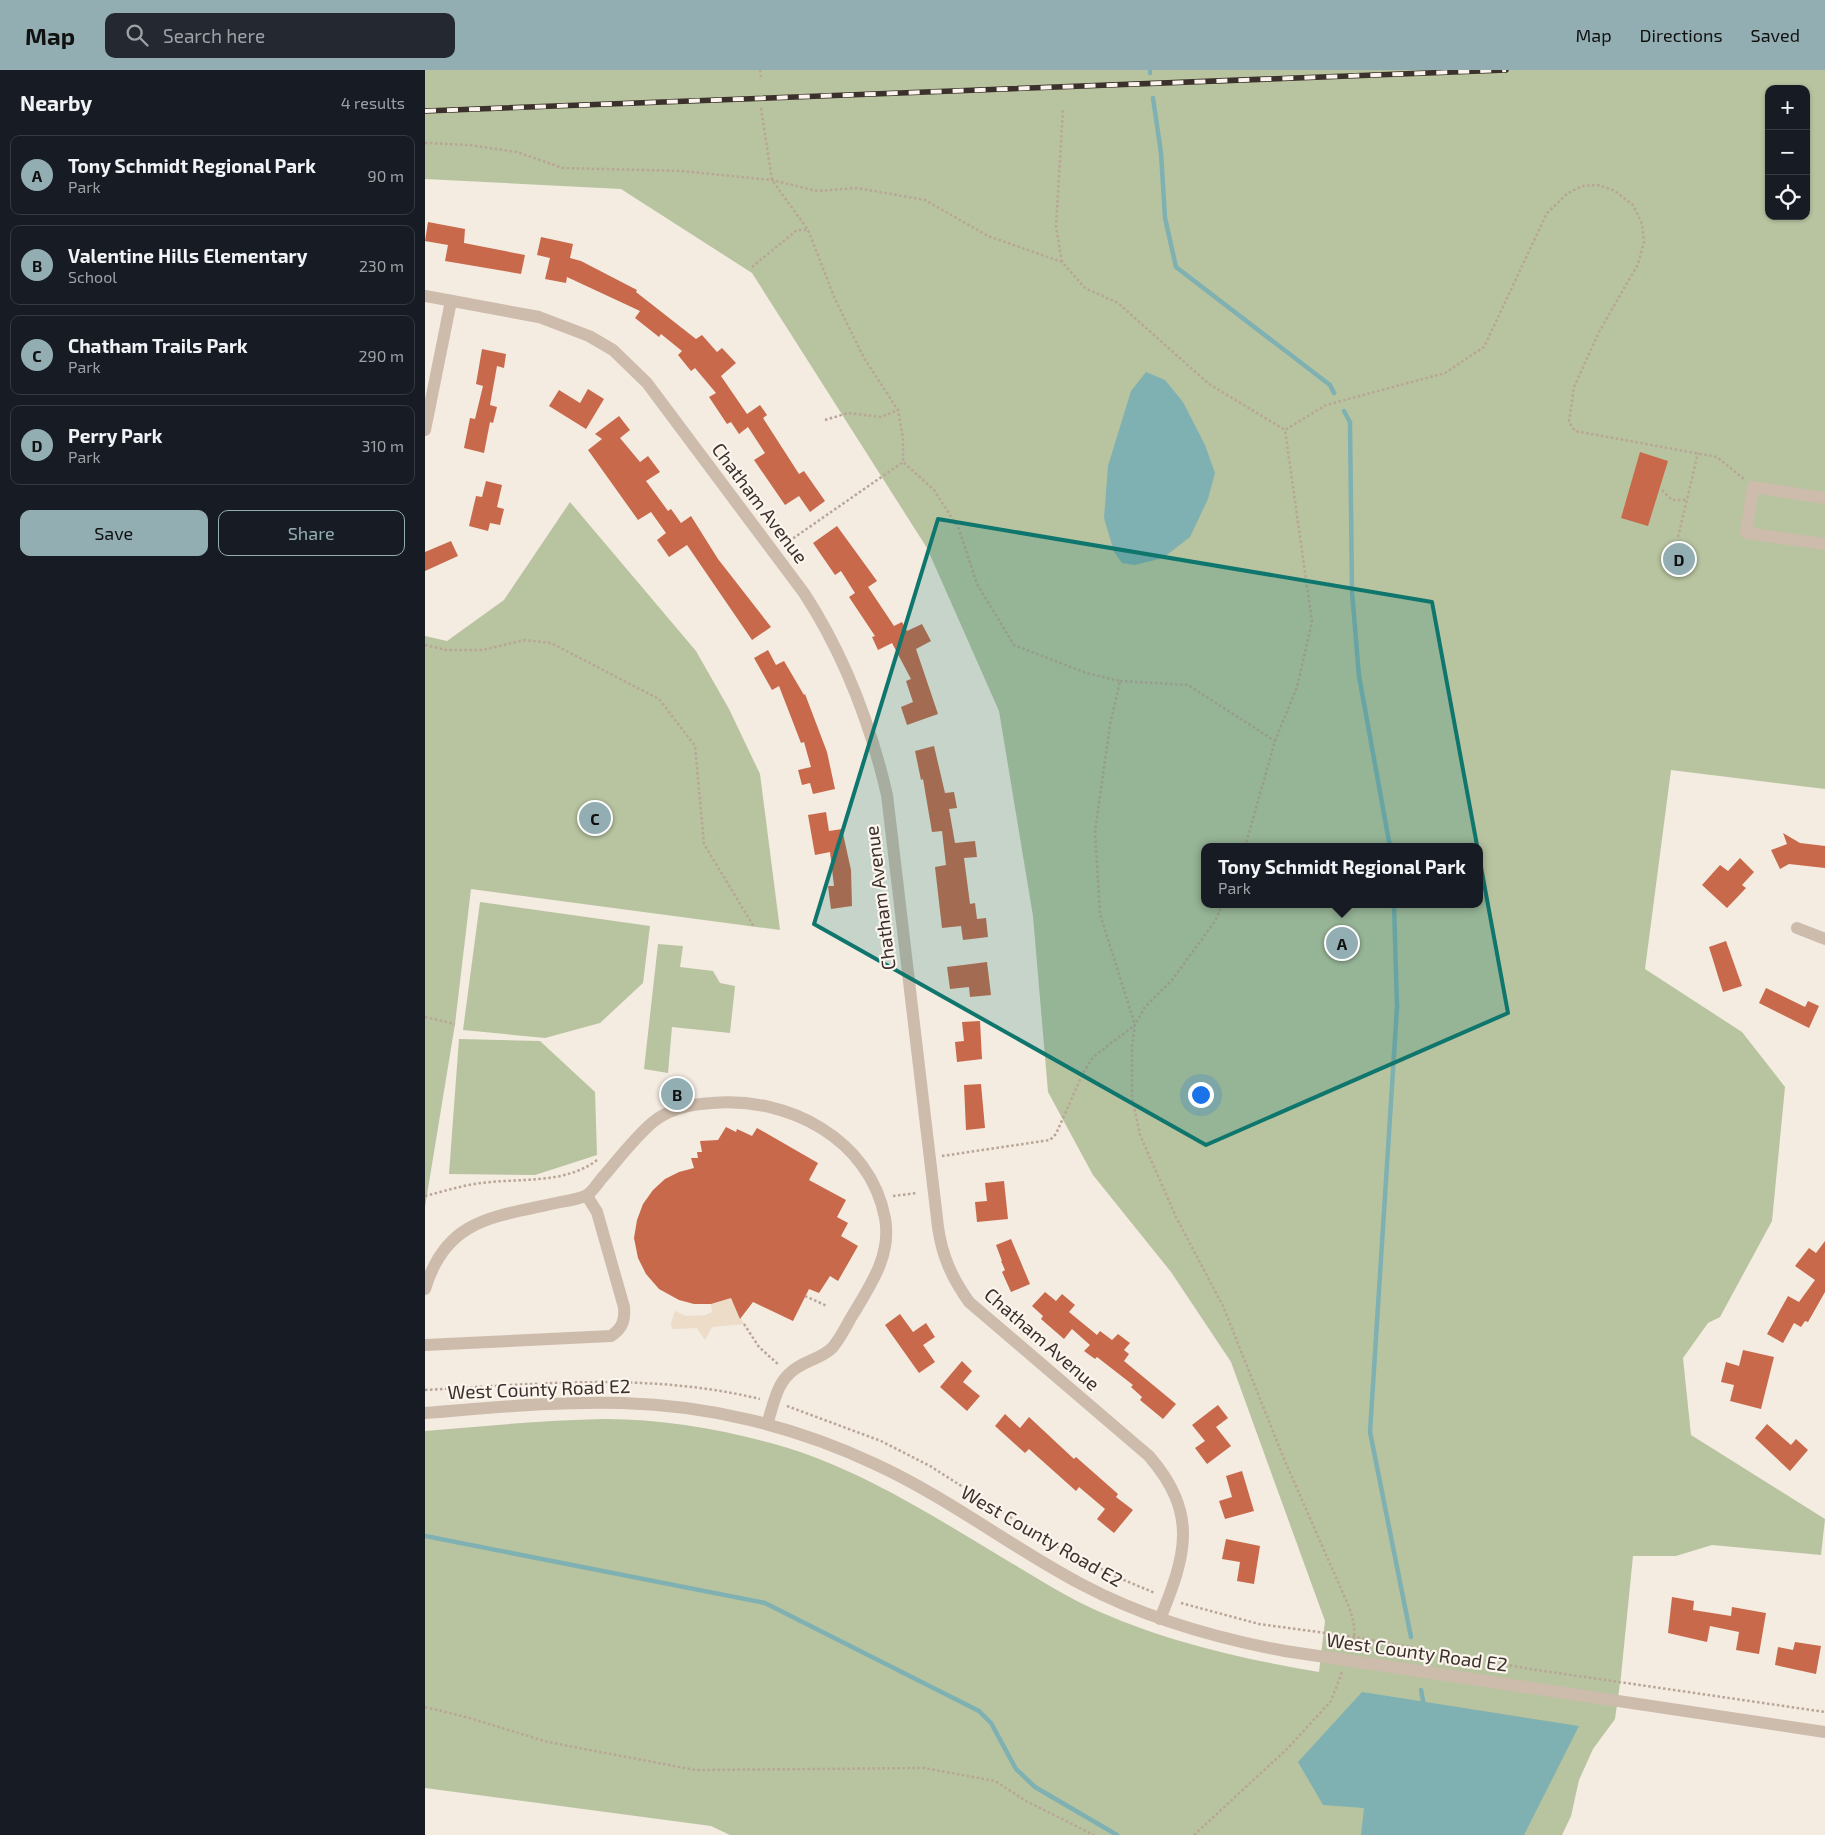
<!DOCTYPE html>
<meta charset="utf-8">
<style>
:root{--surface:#171b24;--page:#242831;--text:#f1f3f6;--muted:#9ea1a6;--line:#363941;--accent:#92aeb2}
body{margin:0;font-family:"Exo 2",sans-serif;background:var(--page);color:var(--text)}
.controls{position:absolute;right:15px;top:15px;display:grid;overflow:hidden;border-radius:10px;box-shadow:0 1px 4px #0004}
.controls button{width:45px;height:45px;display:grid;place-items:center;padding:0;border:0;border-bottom:1px solid var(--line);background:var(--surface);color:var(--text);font:25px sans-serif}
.you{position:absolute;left:775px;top:1024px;width:18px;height:18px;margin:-12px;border:4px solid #fff;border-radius:50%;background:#1a73e8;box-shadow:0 0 0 8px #1a73e833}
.badge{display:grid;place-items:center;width:32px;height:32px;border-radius:50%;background:var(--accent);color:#111;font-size:16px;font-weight:700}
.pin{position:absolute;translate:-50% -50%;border:2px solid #fff;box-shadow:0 1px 5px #0006}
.popup{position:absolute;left:776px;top:773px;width:282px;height:65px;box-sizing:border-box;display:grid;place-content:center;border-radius:10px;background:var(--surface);filter:drop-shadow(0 1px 4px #0005);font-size:16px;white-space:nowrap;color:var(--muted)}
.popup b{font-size:19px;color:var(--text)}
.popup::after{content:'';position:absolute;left:50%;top:100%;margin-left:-10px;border:10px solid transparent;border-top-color:var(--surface)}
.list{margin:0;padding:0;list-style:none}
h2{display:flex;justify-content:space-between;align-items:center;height:65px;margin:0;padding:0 20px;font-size:21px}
h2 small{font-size:16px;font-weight:400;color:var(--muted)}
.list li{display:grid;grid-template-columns:32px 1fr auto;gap:15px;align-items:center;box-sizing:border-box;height:80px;margin:0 10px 10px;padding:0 10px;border:1px solid var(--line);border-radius:10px}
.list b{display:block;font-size:19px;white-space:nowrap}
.list p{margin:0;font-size:16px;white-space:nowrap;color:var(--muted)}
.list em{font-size:16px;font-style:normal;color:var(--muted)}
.actions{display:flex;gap:10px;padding:15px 20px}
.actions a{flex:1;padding:11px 0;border:1px solid var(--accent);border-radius:10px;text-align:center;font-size:18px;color:var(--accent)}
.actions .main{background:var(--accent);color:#111}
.icon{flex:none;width:28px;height:28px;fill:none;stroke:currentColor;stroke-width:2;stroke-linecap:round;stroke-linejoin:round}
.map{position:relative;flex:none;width:1400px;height:1765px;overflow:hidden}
header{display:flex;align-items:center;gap:30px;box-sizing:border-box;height:70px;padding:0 25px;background:var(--accent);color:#111}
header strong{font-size:24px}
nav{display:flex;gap:28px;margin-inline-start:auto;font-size:18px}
.search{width:350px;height:45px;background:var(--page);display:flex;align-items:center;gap:12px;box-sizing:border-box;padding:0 18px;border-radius:10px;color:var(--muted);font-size:19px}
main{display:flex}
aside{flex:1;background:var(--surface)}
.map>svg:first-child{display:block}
.green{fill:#b8c4a0;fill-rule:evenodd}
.plaza{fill:#ecdcc8}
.water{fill:#7fb0b2}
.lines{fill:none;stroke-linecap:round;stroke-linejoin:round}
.stream{stroke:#7fb0b2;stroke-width:4.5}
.building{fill:#c8694b}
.path{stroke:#b9a596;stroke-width:2.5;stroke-dasharray:2.5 2.5;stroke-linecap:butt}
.minor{stroke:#cdbbac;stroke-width:12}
.rail-casing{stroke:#3b302b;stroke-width:5.5}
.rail{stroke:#fbf5ee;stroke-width:4;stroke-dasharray:11;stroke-linecap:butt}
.marked{fill:#0f766e;fill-opacity:0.2;stroke:#0f766e;stroke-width:4;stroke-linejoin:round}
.labels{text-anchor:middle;stroke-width:4.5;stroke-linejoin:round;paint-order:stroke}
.street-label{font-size:19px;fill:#3b302b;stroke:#fbf5ee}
</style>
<header>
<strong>Map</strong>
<div class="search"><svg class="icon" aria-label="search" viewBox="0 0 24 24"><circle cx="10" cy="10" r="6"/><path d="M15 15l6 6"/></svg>Search here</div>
<nav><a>Map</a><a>Directions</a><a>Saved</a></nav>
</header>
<main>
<aside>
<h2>Nearby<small>4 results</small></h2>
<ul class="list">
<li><span class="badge">A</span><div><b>Tony Schmidt Regional Park</b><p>Park</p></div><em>90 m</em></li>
<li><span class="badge">B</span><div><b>Valentine Hills Elementary</b><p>School</p></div><em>230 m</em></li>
<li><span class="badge">C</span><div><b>Chatham Trails Park</b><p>Park</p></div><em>290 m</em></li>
<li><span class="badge">D</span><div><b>Perry Park</b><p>Park</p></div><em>310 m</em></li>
</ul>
<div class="actions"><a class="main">Save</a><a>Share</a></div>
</aside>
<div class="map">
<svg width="1400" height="1765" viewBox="0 0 1400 1765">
<rect width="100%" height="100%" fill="#f4ebe1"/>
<!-- green -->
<g class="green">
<path d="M 0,0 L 1400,0 L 1400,719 L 1246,700 L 1220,899 L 1317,962 L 1360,1017 L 1347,1151 L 1295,1247 L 1283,1253 L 1258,1288 L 1266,1365 L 1400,1449 L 1396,1485 L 1287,1475 L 1251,1486 L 1208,1486 L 1196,1606 L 1190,1649 L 1168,1679 L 1154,1710 L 1146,1746 L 1137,1765 L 305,1765 L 286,1756 L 0,1718 L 0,1361 C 60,1356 120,1350 180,1349 C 240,1349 307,1361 363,1378 C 442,1403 513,1449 583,1491 C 609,1506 635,1523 662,1536 C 737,1571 813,1588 894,1602 L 900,1551 L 806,1292 L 746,1202 L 668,1105 L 623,1022 L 608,846 L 574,641 L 502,478 L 327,203 L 196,119 L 0,109 ZM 1344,19 L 1381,19 L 1381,146 L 1344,146 ZM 780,777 L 1054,777 L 1054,834 L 780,834 Z"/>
<polygon points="145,432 271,581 304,639 335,704 355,860 46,819 30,954 0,1137 0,566 22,571 79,530"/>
<polygon points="55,832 225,856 218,913 175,953 120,968 38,960"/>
<polygon points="233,874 258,876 255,897 288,901 295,913 310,916 305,963 247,957 243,1003 219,999"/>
<polygon points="34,969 115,971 170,1022 172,1085 110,1105 24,1104"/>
</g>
<!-- plaza -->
<polygon class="plaza" points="306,1228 319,1254 287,1257 280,1270 272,1258 247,1259 246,1254 250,1241 261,1246 280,1245 287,1242 286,1234"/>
<!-- water -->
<g class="water">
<polygon points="721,302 740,310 758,332 780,375 790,403 783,429 765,467 738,488 710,495 697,493 689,482 679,448 683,396 706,321"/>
<polygon points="937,1622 1154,1656 1099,1765 936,1765 939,1738 898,1735 873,1692"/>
</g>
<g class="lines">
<!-- stream -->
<g class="stream">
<polyline points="725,0 725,3"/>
<polyline points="728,28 736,83 740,148 751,197 905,315 909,323"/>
<polyline points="919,341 925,352 927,522 934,606 965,777"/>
<polyline points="969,834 972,937 945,1362 986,1567"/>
<polyline points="0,1466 340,1533 554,1641 566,1653 591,1699 610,1717 692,1765"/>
<polyline points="996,1620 999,1636"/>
</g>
</g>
<!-- building -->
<g class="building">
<polygon points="3,152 40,159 39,173 100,185 96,204 20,191 23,175 0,171"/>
<polygon points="116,167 148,174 145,188 156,191 212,220 211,222 271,269 277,265 292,282 297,278 311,293 296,306 322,344 335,335 342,345 338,348 374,404 379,401 400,431 385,442 374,426 360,435 329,390 340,383 323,357 314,364 306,352 302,354 284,327 291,323 270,298 266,301 253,285 257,281 236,264 234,267 210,248 215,241 142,207 141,213 120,209 125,188 112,185"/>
<polygon points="57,279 81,284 79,298 72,296 65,335 72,337 68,353 65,352 59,383 39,378 45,348 50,349 58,316 51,314"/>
<polygon points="163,319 179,329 161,359 124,336 134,320 155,333"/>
<polygon points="194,346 205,360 195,368 215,392 223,386 235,402 221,411 243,441 246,439 256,453 266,446 293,489 346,557 327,570 262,475 244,487 232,470 241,463 226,442 213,450 163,380 177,369 170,364"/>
<polygon points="1215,382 1243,391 1223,456 1196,448"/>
<polygon points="61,411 77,415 72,437 79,439 75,455 65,453 63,461 44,456 51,426 57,427"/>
<polygon points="412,456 452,511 443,517 469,556 477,552 482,561 497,554 506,571 491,579 513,644 482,655 476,637 488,632 481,611 486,609 467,573 453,580 447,567 450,566 424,527 430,523 416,501 410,505 388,473"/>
<polygon points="26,471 33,486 0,501 0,482"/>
<polygon points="343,580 351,595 359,591 379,625 380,624 402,682 410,719 388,724 385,713 377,715 373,700 386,697 379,672 376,673 354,616 347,620 329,588"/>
<polygon points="509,676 520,723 529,722 532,738 524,739 530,773 550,771 552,787 539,788 545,834 550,833 552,849 561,848 563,867 538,870 536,856 517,858 510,797 521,795 517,761 507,762 498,709 496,710 490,681"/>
<polygon points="401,742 404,761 417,759 426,800 427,836 406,839 403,816 409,816 405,782 390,785 383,745"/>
<polygon points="1358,763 1375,773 1400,776 1400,798 1364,794 1355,799 1346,780 1362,774"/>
<polygon points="1315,788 1329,802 1317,815 1321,818 1302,838 1277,815 1295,795 1303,801"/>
<polygon points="1301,871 1317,916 1298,922 1284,877"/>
<polygon points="562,892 566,925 545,927 544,917 525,919 522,897"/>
<polygon points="1341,918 1380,937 1383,931 1394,936 1384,958 1334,933"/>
<polygon points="555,951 557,989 532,992 530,972 539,971 537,952"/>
<polygon points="556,1014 560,1058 541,1060 539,1015"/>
<polygon points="301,1057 311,1062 312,1059 327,1066 332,1058 393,1093 384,1110 421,1130 412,1147 423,1153 416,1166 433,1176 413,1211 405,1206 394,1223 384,1219 368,1251 328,1232 315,1249 306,1228 286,1234 269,1234 254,1230 234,1219 221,1204 213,1188 209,1168 212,1150 218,1134 228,1120 240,1109 254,1102 269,1098 266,1088 273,1088 272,1082 277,1082 275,1071 293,1070"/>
<polygon points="579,1111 583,1149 552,1152 550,1132 562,1131 560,1113"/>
<polygon points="586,1169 605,1214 586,1222 577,1202 580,1200 576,1191 577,1191 571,1175"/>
<polygon points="1400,1171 1400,1222 1383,1252 1380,1251 1376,1257 1369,1253 1358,1273 1342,1264 1363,1226 1374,1232 1390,1210 1370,1196 1384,1178 1391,1183"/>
<polygon points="620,1222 631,1231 637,1224 650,1235 644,1242 672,1265 675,1261 687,1270 693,1264 705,1273 699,1280 704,1284 699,1291 751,1334 738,1349 715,1330 717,1327 706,1317 708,1315 672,1287 670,1289 659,1281 665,1275 647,1259 639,1269 616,1249 618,1246 607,1236"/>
<polygon points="475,1244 488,1262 501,1253 510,1267 498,1275 510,1292 494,1303 460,1255"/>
<polygon points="1318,1280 1349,1287 1336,1339 1305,1331 1309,1315 1296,1312 1301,1292 1314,1296"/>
<polygon points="537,1291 547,1301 538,1312 555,1326 542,1341 515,1317"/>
<polygon points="793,1335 803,1348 791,1357 806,1376 782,1394 770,1378 780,1371 767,1355"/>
<polygon points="580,1344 595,1358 604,1347 649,1389 651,1387 693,1424 691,1427 708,1440 689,1463 672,1449 680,1439 654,1417 651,1421 604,1379 600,1383 570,1356"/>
<polygon points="1342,1354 1366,1375 1371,1369 1383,1380 1365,1401 1330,1368"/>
<polygon points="817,1401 829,1441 800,1449 794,1431 807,1427 801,1406"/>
<polygon points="801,1469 835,1476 829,1514 812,1511 815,1492 797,1489"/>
<polygon points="1247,1527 1269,1531 1268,1540 1306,1546 1307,1537 1341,1543 1334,1584 1311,1580 1314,1562 1285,1556 1282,1572 1243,1563"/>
<polygon points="1370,1572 1396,1576 1391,1604 1350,1595 1353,1577 1368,1580"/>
</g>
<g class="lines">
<!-- path -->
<g class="path">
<polyline points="335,0 336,7"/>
<polyline points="336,38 347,110 383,160 410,229 439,288 473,340 478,368 478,392 509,420 534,459 552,514 589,575 661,603 695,611 685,655 670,762 675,844 710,955"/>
<polyline points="0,73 44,75 92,82 138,98 257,101 347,110 392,121 432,118 500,130 563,166 637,192 660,218 693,233 784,314 860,360"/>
<polyline points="637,192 631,157 638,39"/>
<polyline points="327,197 372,160 383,160"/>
<polyline points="400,350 423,343 456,347 473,340"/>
<polyline points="1237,420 1247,430 1261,430"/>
<polyline points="1253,467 1273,383"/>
<polyline points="360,474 478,392"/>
<polyline points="0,575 21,580 58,580 99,570 126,573 234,629 270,676 279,774 329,857"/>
<polyline points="695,611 763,615 850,671"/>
<polyline points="820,777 850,671 872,617 887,552 860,360 901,335 1020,303 1059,277 1122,143 1143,123 1157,116 1173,115 1190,121 1208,135 1217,154 1219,172 1213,194 1174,262 1149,317 1144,352 1150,361 1292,387 1319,409"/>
<path d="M 798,834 L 790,851 L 747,910 L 720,937 L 710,955 L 707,977 L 707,1027 L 715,1065 L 751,1147 L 798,1236 L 859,1389 L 924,1537 C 929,1552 932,1563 926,1578"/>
<polyline points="0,947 30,954"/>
<polyline points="517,1086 625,1070 631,1064 658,1003 668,987 710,955"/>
<path d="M 0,1126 C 16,1122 32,1117 49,1114 C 90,1107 138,1116 172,1090"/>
<polyline points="468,1126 492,1123"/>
<polyline points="380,1226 402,1236"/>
<polyline points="319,1254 334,1277 354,1295"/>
<path d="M 0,1320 C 112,1314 224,1302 335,1329"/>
<polyline points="362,1336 456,1371 505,1396 629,1475 694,1508 730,1523"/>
<polyline points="756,1533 834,1554 930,1567 1105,1599 1400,1642"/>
<polyline points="0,1637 41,1647 123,1672 270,1700 499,1698 570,1711 601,1731 669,1765"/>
<polyline points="769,1765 863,1678 906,1631 917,1602"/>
</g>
<!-- minor -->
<g class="minor">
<path d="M 0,226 L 114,247 L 164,266 L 188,280 L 222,313 L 379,523 C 420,586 445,652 462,725 L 513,1157 C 517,1186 527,1208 544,1232 L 724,1386 C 774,1444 761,1485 735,1549"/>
<polyline points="0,360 26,231"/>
<polyline points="1400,428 1328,417 1321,463 1400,474"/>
<polyline points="1372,858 1400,869"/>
<path d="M 0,1219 C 21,1149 68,1147 131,1133 C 140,1131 151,1130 160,1126 C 166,1124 172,1114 177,1108 C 193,1090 209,1068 228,1052 C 244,1039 267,1034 287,1033 C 363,1026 445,1069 460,1148 C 467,1185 445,1216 427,1246 C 421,1256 415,1269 407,1278 C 395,1290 376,1291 364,1304 C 351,1316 348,1337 342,1354"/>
<path d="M 0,1275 L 186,1266 C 198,1258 200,1250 199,1237 L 172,1142 L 162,1126"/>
<path d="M 0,1343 C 65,1338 131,1331 197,1333 C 284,1335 372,1357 450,1394 C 522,1427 586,1477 656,1514 C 720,1548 789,1568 860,1581 L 1400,1662"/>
</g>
<defs>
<polyline id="rail" points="0,41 1081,0"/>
</defs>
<!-- rail casing -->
<use href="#rail" class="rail-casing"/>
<!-- rail -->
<use href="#rail" class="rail"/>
</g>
<!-- marked area -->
<path class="marked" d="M 513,449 L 1007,532 L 1083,943 L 781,1075 L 389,854 Z"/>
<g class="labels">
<!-- street labels -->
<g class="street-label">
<text transform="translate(335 433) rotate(53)" y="7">Chatham Avenue</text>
<text transform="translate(455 828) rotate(-97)" y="7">Chatham Avenue</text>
<text transform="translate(617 1269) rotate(41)" y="7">Chatham Avenue</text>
<text transform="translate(114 1319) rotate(-2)" y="7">West County Road E2</text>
<text transform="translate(617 1466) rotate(30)" y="7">West County Road E2</text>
<text transform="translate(992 1582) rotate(8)" y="7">West County Road E2</text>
</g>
</g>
</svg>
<div class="controls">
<button>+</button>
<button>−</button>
<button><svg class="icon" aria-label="locate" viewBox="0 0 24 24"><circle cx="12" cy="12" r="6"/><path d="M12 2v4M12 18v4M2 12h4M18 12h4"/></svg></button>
</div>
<div class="you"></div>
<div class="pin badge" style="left:917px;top:873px">A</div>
<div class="popup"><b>Tony Schmidt Regional Park</b>Park</div>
<div class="pin badge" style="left:252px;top:1024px">B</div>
<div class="pin badge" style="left:170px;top:748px">C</div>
<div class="pin badge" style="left:1254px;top:489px">D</div>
</div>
</main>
